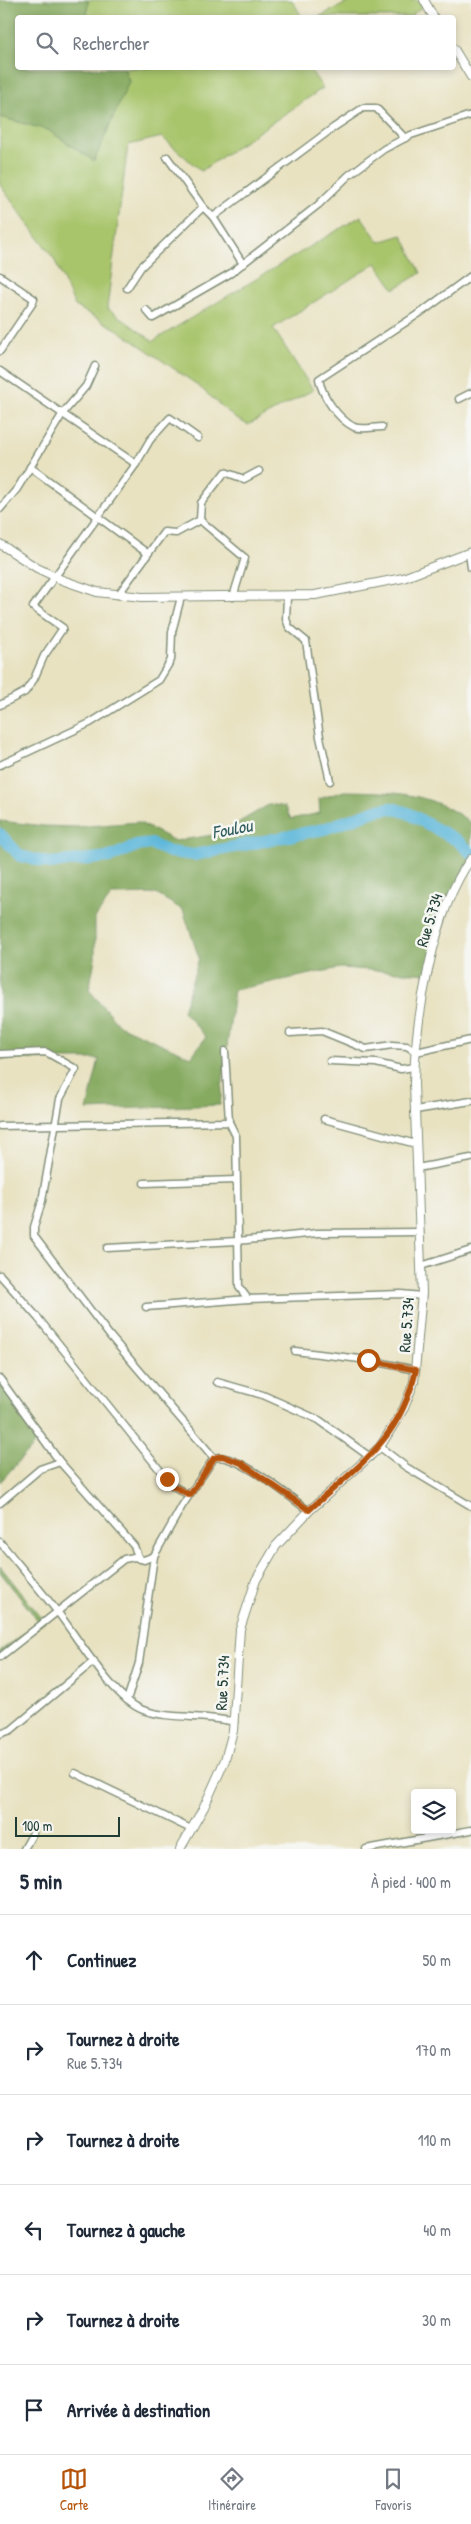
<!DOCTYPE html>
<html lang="fr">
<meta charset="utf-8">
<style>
:root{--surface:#fff;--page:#f6f6f7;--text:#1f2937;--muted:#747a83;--line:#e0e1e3;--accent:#b45309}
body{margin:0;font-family:"Patrick Hand",sans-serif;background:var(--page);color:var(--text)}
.controls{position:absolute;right:15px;bottom:15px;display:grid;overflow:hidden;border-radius:5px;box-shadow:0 2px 8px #0003}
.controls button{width:45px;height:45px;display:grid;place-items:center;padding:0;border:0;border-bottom:1px solid var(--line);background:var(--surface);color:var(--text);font:25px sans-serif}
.scale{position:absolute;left:15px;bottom:12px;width:105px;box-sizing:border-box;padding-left:5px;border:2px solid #1f3d34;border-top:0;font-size:14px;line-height:18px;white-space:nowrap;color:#1f3d34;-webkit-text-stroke:4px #f6f6f2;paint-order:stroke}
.stop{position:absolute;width:15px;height:15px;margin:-11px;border:4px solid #b45309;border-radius:50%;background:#fff}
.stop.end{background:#b45309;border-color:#fff;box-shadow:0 1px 5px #0008}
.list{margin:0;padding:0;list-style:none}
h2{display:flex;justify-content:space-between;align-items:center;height:65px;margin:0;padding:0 20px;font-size:21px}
h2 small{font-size:16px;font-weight:400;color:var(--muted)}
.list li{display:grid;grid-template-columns:32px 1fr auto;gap:15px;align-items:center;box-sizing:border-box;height:90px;padding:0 20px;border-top:1px solid var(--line)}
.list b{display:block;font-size:19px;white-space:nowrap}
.list p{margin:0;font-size:16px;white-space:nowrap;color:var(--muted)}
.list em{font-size:16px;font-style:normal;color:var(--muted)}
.icon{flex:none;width:28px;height:28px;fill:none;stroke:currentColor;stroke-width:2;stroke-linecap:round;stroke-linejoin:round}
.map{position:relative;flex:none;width:471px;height:1849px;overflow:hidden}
.search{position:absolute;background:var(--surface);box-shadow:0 2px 8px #0003;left:15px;right:15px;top:15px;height:55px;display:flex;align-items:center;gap:12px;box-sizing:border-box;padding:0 18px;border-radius:5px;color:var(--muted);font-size:19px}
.sheet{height:605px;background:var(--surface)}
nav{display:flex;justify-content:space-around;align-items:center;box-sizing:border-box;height:70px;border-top:1px solid var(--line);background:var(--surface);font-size:14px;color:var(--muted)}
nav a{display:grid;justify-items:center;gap:2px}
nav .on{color:var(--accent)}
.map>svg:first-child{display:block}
.green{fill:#a8c56c;stroke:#648150}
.forest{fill:#86aa60;stroke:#52744a;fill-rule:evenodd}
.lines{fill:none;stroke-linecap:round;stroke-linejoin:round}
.river{stroke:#5db7da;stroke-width:12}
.minor-casing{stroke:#84907a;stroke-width:9}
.tertiary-casing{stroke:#84907a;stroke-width:10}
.minor{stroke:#fff;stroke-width:6}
.tertiary{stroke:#fff;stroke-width:8}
.route{stroke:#b45309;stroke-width:6}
.labels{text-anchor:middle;stroke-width:5;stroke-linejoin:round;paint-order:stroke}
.street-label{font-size:16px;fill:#1f3d34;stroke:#f6f6f2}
.water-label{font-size:18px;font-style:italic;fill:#2e5c5e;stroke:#f6f6f2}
</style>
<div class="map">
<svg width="471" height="1849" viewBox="0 0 471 1849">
<rect width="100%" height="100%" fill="#f6f6f2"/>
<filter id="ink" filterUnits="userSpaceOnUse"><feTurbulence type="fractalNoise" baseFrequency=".02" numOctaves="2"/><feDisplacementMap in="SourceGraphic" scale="10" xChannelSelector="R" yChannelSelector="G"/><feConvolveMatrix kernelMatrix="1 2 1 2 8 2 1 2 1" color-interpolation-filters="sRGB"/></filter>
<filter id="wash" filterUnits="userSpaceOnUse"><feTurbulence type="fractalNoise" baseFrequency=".0096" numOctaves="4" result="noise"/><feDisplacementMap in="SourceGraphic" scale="20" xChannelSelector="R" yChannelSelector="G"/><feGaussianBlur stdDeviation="1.12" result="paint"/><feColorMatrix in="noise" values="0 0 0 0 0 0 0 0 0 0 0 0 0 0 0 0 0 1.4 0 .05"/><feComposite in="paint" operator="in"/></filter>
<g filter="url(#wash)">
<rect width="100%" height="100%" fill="#e8e2c1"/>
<!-- green -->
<g class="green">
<polygon points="88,0 292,0 302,17 87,18"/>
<polygon points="353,0 417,0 423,6 410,17 318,17"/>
<polygon points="124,68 309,68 323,88 201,171 162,137 128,145 107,308 153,341 361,216 379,242 402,235 421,273 394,289 376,263 273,328 313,390 248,425 235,418 196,384 118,330 75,306 54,259 0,185 0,117 48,130 94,161 129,81"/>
</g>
<!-- forest -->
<g class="forest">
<polygon points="0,0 88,0 87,17 18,18 18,68 124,68 129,81 94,161 48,130 0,117"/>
<path d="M 344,791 C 393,792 430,791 471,823 L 471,859 L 457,883 L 428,974 L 340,968 L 234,990 L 220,1105 L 87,1110 L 99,1059 L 0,1059 L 0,821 L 44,826 L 77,827 L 138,822 L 175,841 L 219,834 L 270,804 L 285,807 L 291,819 L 320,813 L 319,799 ZM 156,894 L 183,910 L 199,958 L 183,1011 L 206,1037 L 191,1057 L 119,1025 L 89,990 L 95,959 L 95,918 L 112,895 Z"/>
<polygon points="0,1384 40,1438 0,1482"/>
<polygon points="0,1566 45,1622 0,1655 0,1651 39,1622 0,1572"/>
</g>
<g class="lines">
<!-- river -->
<polyline class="river" points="0,834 20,856 50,863 110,857 136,846 151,844 170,852 194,855 324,829 377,810 392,808 408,813 458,841 471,853"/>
</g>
</g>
<g filter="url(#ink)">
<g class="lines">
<defs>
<g id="minor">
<polyline points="167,157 203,207 213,217 243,264"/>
<polyline points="213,217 333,128 363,108 376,108 405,138"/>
<polyline points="0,276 34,299 32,304 0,351"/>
<polyline points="127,288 141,267 203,207"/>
<polyline points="146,310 153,318 231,273 318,205 349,175 384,149 411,135 471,115"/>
<polyline points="0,371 136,464"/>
<polyline points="459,399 471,393"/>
<path d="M 382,427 C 374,427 361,430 354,427 C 338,419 322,396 319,379 L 426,309 L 471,276"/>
<polyline points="30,467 147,553"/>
<polyline points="0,509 17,489 63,413 86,386 95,366"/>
<polyline points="469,553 471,568"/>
<polyline points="118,595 164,532 176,533 200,520"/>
<polyline points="233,597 245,558 200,520 201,503 225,472 244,479 259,471"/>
<polyline points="287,597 286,619 289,627 306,641 320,737 330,781"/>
<polyline points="0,705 25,692 34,679 44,656 63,628 33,607 136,464 150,440 170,418 198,438"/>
<polyline points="0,765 90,723 159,680 171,660 172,632 181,597"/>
<polyline points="290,1033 322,1031 366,1049 392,1045 407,1046 416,1052 471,1040"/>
<polyline points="225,1051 229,1122"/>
<polyline points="0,1054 46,1052 76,1069 60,1099 42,1201 34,1227 34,1236 110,1336 214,1458"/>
<polyline points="330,1061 376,1063 401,1069 414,1067"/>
<polyline points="415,1110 471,1101"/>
<polyline points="324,1119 416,1144"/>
<polyline points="0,1126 229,1122 236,1136 239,1287 248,1299"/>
<polyline points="417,1168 471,1158"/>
<polyline points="144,1183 236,1180"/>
<polyline points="107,1248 237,1241 318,1233 420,1232"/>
<polyline points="421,1266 471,1250"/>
<polyline points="0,1275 38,1318 167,1479 173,1486 189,1495"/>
<polyline points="146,1307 248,1299 401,1294 422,1296"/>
<polyline points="295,1351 368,1360 416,1370"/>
<polyline points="0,1379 60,1462 134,1546 139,1559"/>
<polyline points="217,1382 263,1395 319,1420 370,1457"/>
<polyline points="380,1447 406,1467 471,1506"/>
<polyline points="0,1503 40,1469 60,1462"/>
<path d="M 0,1542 C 19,1565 38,1587 56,1610 C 77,1636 113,1699 143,1710 C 172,1720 205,1714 234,1722"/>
<path d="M 0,1657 L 124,1559 L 134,1557 L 144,1560 L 154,1556 L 182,1506 L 214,1458 C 235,1451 291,1498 309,1511"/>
<polyline points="127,1700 139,1663 154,1556"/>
<polyline points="0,1734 11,1730 94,1661"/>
<polyline points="75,1773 191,1829"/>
<polyline points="24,1849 33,1833"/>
<polyline points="366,1849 471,1830"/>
</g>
<g id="tertiary">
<polyline points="424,0 434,18"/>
<polyline points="454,49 471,77"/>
<polyline points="0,544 37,568 62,580 97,592 142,597 315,595 403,578 471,552"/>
<path d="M 180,1849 L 204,1807 L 225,1760 L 233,1731 L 240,1629 L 256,1580 L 276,1546 L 309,1511 L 380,1447 L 404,1408 L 414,1382 L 422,1293 L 414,1084 C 415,1021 433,910 471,859"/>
</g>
</defs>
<!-- minor casing -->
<use href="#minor" class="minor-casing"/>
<!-- tertiary casing -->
<use href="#tertiary" class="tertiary-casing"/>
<!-- minor -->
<use href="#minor" class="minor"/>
<!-- tertiary -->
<use href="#tertiary" class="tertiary"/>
</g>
</g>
<g class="lines" filter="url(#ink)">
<!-- route -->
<path class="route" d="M 167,1479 L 173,1486 L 190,1495 L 214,1458 L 222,1456 L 241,1463 L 309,1510 C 359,1465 400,1440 416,1370 L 368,1360"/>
</g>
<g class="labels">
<!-- street labels -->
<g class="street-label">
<text transform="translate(429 920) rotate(-73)" y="6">Rue 5.734</text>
<text transform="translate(406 1325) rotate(-86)" y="6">Rue 5.734</text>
<text transform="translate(222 1683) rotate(-87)" y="6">Rue 5.734</text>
</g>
<!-- water labels -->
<g class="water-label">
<text transform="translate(232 829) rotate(-11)" y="6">Foulou</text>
</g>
</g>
</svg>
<div class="controls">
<button><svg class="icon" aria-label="layers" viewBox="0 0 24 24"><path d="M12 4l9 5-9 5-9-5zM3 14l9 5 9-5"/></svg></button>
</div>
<div class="scale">100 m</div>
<div class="stop" style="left:368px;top:1360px"></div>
<div class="stop end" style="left:167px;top:1479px"></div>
<div class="search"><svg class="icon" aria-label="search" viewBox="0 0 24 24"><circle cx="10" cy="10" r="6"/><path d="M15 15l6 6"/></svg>Rechercher</div>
</div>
<section class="sheet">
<h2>5 min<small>À pied · 400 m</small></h2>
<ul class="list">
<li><svg class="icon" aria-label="ahead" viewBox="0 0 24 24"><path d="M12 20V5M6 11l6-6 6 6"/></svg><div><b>Continuez</b></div><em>50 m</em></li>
<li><svg class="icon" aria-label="right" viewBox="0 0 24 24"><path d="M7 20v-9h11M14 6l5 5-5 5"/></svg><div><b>Tournez à droite</b><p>Rue 5.734</p></div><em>170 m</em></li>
<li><svg class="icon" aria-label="right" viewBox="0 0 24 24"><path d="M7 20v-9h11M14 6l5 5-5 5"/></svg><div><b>Tournez à droite</b></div><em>110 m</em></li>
<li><svg class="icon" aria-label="left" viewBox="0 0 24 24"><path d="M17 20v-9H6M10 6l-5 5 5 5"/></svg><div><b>Tournez à gauche</b></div><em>40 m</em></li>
<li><svg class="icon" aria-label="right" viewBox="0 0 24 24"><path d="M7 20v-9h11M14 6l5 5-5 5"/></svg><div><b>Tournez à droite</b></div><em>30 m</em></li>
<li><svg class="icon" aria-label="arrive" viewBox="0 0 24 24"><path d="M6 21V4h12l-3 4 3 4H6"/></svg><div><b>Arrivée à destination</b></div></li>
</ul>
</section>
<nav>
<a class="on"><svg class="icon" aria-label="map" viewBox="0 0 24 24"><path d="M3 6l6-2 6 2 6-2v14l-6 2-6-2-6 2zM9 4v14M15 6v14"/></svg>Carte</a>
<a><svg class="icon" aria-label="directions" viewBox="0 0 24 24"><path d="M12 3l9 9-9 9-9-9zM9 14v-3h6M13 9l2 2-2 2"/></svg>Itinéraire</a>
<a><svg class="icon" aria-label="saved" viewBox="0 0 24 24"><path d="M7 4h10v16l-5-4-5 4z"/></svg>Favoris</a>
</nav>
